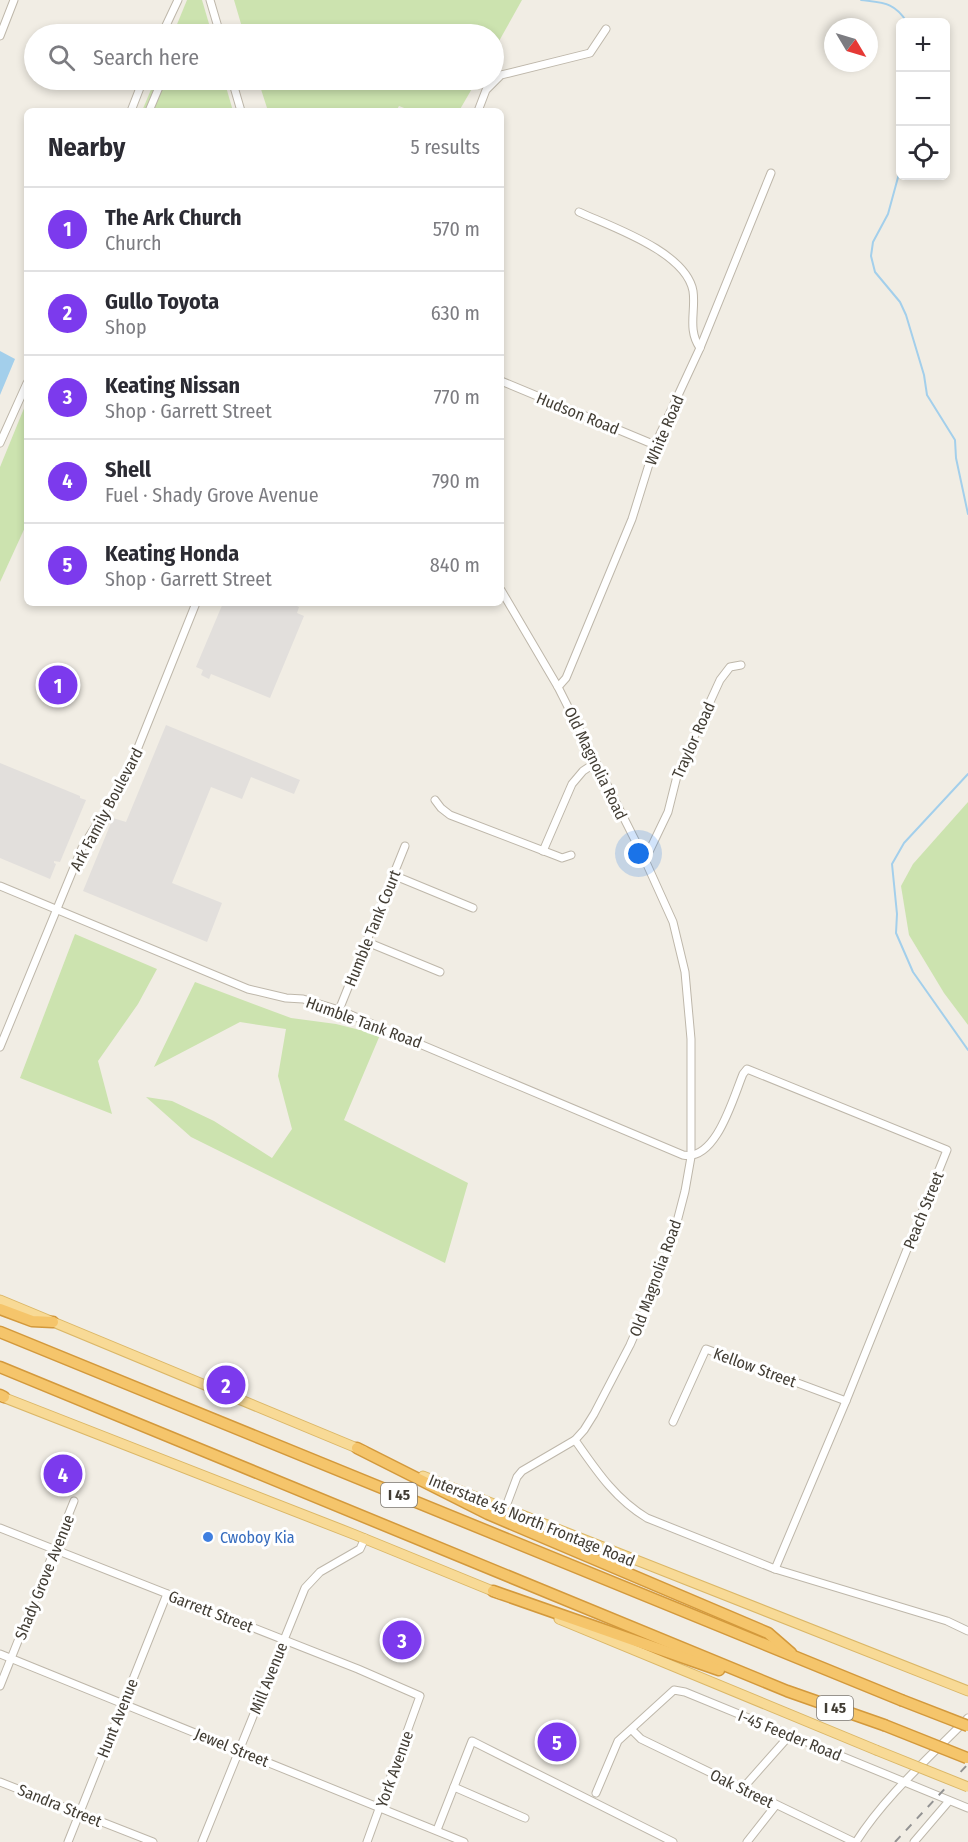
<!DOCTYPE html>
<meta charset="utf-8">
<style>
:root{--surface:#fff;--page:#f2f2f3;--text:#2b2b33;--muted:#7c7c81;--line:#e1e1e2;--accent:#7c3aed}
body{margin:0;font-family:"Fira Sans Condensed",sans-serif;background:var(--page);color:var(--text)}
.controls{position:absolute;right:18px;top:18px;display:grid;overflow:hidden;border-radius:9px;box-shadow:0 3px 9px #0003}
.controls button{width:54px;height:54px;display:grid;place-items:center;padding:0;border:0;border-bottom:2px solid var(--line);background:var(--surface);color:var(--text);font:30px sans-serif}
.compass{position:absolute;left:824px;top:18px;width:54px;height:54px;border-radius:50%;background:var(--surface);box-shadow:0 3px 9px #0003;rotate:128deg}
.you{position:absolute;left:639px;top:854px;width:21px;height:21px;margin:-15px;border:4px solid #fff;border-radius:50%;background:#1a73e8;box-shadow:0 0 0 9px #1a73e833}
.badge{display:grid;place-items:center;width:39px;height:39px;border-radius:50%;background:var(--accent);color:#fff;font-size:20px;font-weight:700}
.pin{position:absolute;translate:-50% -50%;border:3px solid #fff;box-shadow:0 2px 6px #0006}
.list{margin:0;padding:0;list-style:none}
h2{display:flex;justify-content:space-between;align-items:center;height:78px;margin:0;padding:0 24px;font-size:26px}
h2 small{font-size:20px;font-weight:400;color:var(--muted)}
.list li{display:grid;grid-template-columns:39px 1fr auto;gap:18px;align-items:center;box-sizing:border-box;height:84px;padding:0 24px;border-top:2px solid var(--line)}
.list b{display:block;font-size:22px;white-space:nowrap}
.list p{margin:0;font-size:20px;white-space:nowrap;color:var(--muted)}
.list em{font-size:20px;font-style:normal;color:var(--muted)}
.icon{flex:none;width:33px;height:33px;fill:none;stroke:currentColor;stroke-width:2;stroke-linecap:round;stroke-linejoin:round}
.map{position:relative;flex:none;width:968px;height:1842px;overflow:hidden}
.search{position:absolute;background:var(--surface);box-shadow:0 3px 9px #0003;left:24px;top:24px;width:480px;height:66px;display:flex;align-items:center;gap:15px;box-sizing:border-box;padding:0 21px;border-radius:33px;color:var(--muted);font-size:22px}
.panel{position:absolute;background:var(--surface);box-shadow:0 3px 9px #0003;left:24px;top:108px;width:480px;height:498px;border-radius:9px}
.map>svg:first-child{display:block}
.green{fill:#cce3af}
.parking{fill:#e2dfdc}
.water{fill:#a3cfeb}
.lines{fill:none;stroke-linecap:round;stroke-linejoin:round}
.stream{stroke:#a3cfeb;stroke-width:2}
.minor-casing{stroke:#beb7aa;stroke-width:9}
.major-casing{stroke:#dbb767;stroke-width:11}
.highway-casing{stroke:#d3993c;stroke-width:13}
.minor{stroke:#fff;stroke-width:7}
.major{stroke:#f8da96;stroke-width:9}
.highway{stroke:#f5c56b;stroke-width:10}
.rail{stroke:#939393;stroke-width:2;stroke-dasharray:8 8;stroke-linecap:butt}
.major-bridge-casing{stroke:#dbb767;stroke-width:11;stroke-linecap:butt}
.highway-bridge-casing{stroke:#d3993c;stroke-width:13;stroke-linecap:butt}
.major-bridge{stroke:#f8da96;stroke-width:9}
.highway-bridge{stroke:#f5c56b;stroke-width:10}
.shop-dot{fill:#3f7fe0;stroke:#fff;stroke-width:2}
.labels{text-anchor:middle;stroke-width:6;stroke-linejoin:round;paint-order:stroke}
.shield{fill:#fff;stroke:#7b7771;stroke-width:1.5}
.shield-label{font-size:15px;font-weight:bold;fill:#423d34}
.street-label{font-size:16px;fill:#423d34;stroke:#fff}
.shop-label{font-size:16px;fill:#366cbe;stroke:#fff;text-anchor:start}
</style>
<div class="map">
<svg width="968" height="1842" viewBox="0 0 968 1842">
<rect width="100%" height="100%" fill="#f1ede4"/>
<!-- green -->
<g class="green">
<polygon points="187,0 202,0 212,34 173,34"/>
<polygon points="234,0 522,0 494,50 494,34 244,34"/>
<polygon points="155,80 224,80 233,111 142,111"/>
<polygon points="258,80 477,80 459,111 412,111 399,106 396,111 268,111"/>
<polygon points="27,401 27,523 0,582 0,467"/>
<polygon points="968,802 968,1025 944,993 909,935 901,886 913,864"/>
<polygon points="75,934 157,969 138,1004 98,1061 112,1114 20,1078"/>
<polygon points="195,982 291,1018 336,1024 380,1035 344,1120 468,1183 445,1263 191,1137 146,1097 172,1101 214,1121 272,1158 292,1129 278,1076 286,1029 240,1022 154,1067"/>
</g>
<!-- parking -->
<g class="parking">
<polygon points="223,603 290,603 299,607 297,613 304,616 270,698 211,674 209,679 201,675 203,670 196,667"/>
<polygon points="166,725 300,780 294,794 251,777 242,799 211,787 172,883 222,903 207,942 83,891 113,818 126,822"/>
<polygon points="0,763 80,796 80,798 86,800 60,862 54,861 54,863 56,864 50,879 0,858"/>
</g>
<!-- water -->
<polygon class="water" points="0,351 15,359 0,395"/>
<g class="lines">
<!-- stream -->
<g class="stream">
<path d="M 861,0 C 884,3 894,2 907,22"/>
<polyline points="900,170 888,214 873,242 871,256 875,272 900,302 906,315 924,375 927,395 955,440 956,458 968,514"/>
<polyline points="968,774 904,843 892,864 897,914 896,933 913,972 968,1050"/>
</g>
<defs>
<g id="minor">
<polyline points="210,0 220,34"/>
<polyline points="162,34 178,0"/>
<polyline points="180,34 181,32"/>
<polyline points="0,36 14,0"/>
<polyline points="232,80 241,111"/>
<polyline points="131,111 143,80"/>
<polyline points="149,111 162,80"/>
<polyline points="478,111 486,90 501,75 590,53 606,29"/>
<path d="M 579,212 C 612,227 686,252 693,291 C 696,311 687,329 700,348"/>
<polyline points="501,381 655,445"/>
<polyline points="0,443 27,383"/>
<path d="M 501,590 L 558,687 L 645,860 L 673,922 L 685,972 L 691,1039 L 691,1157 L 685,1191 L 672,1241 L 650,1299 L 630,1345 L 594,1414 L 584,1430 L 575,1440 C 596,1470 615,1499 647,1518 L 775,1569 L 947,1621 L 968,1631"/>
<polyline points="558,687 566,678 632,519 655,445 700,348 771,173"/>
<polyline points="435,800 441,808 450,815 557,856 562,858 571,855"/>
<polyline points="543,851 572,784 583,771 595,763"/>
<polyline points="645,860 668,812 678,772 720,680 730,667 741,665"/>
<polyline points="393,875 473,908"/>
<path d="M 0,886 L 248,989 L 286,998 L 303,999 L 339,1010 L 683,1155 C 716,1162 733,1098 743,1074 L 747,1069 L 947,1150 L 846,1401 L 775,1569"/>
<polyline points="367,942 440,972"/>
<polyline points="339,1010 405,846"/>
<polyline points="0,1047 82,848 120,786 133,760 196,603"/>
<polyline points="673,1422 706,1349 846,1401"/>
<polyline points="505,1509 517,1477 522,1471 575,1440"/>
<polyline points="0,1528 358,1669 420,1696 367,1842"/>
<polyline points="0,1654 464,1842"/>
<polyline points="0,1686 74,1501"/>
<polyline points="632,1730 641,1739 854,1842"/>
<polyline points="0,1782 153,1842"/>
<polyline points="454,1787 525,1818"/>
<polyline points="743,1788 790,1735"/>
<polyline points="596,1793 618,1741 674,1690 685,1692 968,1808"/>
<polyline points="437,1830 472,1741 673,1842"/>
<polyline points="68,1842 167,1594"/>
<polyline points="202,1842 305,1588 320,1572 360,1549 365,1538"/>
<polyline points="747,1842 776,1805"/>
<path d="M 856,1842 C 885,1796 930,1757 968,1718"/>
<polyline points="914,1842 949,1801"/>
</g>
<g id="major">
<polyline points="0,1300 364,1451"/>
<polyline points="0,1396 353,1534 500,1594"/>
<polyline points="423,1476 968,1691"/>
<polyline points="559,1619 876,1750"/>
</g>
<g id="highway">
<polyline points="0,1309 32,1321 53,1322"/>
<polyline points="0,1332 901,1700"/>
<polyline points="0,1367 787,1691 884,1725"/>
<polyline points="0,1395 4,1397"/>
<polyline points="357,1448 488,1514 768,1633 791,1653"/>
<polyline points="493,1591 719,1670"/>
</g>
</defs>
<!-- minor casing -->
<use href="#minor" class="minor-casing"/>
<!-- major casing -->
<use href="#major" class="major-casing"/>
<!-- highway casing -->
<use href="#highway" class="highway-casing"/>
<!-- minor -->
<use href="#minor" class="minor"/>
<!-- major -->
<use href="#major" class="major"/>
<!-- highway -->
<use href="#highway" class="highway"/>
<!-- rail -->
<polyline class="rail" points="895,1842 968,1764"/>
<defs>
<polyline id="major-bridge" points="876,1750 968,1787"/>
<g id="highway-bridge">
<polyline points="901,1700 968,1726"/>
<polyline points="884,1725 967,1758"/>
</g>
</defs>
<!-- major-bridge casing -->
<use href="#major-bridge" class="major-bridge-casing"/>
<!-- highway-bridge casing -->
<use href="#highway-bridge" class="highway-bridge-casing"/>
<!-- major-bridge -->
<use href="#major-bridge" class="major-bridge"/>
<!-- highway-bridge -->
<use href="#highway-bridge" class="highway-bridge"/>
</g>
<!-- markers -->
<circle class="shop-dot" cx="208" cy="1537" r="6"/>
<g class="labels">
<!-- shield labels -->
<g class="shield">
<rect x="381" y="1483" width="36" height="24" rx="4.5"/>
<rect x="817" y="1696" width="36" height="24" rx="4.5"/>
</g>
<g class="shield-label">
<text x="399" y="1500">I 45</text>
<text x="835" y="1713">I 45</text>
</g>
<!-- street labels -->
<g class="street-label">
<text transform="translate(578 413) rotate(22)" y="6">Hudson Road</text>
<text transform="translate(664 430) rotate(-67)" y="6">White Road</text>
<text transform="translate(693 740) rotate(-66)" y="6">Traylor Road</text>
<text transform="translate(596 763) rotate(64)" y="6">Old Magnolia Road</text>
<text transform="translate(106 809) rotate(-62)" y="6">Ark Family Boulevard</text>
<text transform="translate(372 928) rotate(-68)" y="6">Humble Tank Court</text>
<text transform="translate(364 1022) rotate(20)" y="6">Humble Tank Road</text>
<text transform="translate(923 1210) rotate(-68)" y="6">Peach Street</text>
<text transform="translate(655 1278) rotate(-70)" y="6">Old Magnolia Road</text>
<text transform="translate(755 1367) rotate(20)" y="6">Kellow Street</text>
<text transform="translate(532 1520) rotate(22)" y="6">Interstate 45 North Frontage Road</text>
<text transform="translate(44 1577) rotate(-68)" y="6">Shady Grove Avenue</text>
<text transform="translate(211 1611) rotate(21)" y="6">Garrett Street</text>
<text transform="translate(268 1678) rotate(-68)" y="6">Mill Avenue</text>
<text transform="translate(117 1718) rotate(-68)" y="6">Hunt Avenue</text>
<text transform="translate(790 1735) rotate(22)" y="6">I-45 Feeder Road</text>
<text transform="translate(232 1747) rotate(22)" y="6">Jewel Street</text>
<text transform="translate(394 1769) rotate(-70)" y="6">York Avenue</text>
<text transform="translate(742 1788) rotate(26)" y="6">Oak Street</text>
<text transform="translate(60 1805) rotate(22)" y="6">Sandra Street</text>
</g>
<!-- shop labels -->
<g class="shop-label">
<text x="220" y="1543">Cwoboy Kia</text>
</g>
</g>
</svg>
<div class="controls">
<button>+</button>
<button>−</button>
<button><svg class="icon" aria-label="locate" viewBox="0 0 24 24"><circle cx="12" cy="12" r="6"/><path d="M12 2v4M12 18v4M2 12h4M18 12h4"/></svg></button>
</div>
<svg class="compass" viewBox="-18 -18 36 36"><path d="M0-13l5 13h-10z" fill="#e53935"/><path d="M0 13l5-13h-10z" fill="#7c7c81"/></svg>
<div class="you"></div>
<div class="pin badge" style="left:58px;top:685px">1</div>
<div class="pin badge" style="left:226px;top:1385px">2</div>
<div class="pin badge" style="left:402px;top:1640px">3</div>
<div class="pin badge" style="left:63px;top:1474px">4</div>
<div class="pin badge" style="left:557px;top:1742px">5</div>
<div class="search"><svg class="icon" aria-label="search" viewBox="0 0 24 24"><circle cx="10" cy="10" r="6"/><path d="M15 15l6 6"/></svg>Search here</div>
<section class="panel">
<h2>Nearby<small>5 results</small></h2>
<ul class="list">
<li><span class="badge">1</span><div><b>The Ark Church</b><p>Church</p></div><em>570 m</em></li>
<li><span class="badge">2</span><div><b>Gullo Toyota</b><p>Shop</p></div><em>630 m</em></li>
<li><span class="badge">3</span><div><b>Keating Nissan</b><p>Shop · Garrett Street</p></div><em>770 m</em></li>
<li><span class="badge">4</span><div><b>Shell</b><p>Fuel · Shady Grove Avenue</p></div><em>790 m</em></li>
<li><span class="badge">5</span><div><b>Keating Honda</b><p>Shop · Garrett Street</p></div><em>840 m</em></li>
</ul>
</section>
</div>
